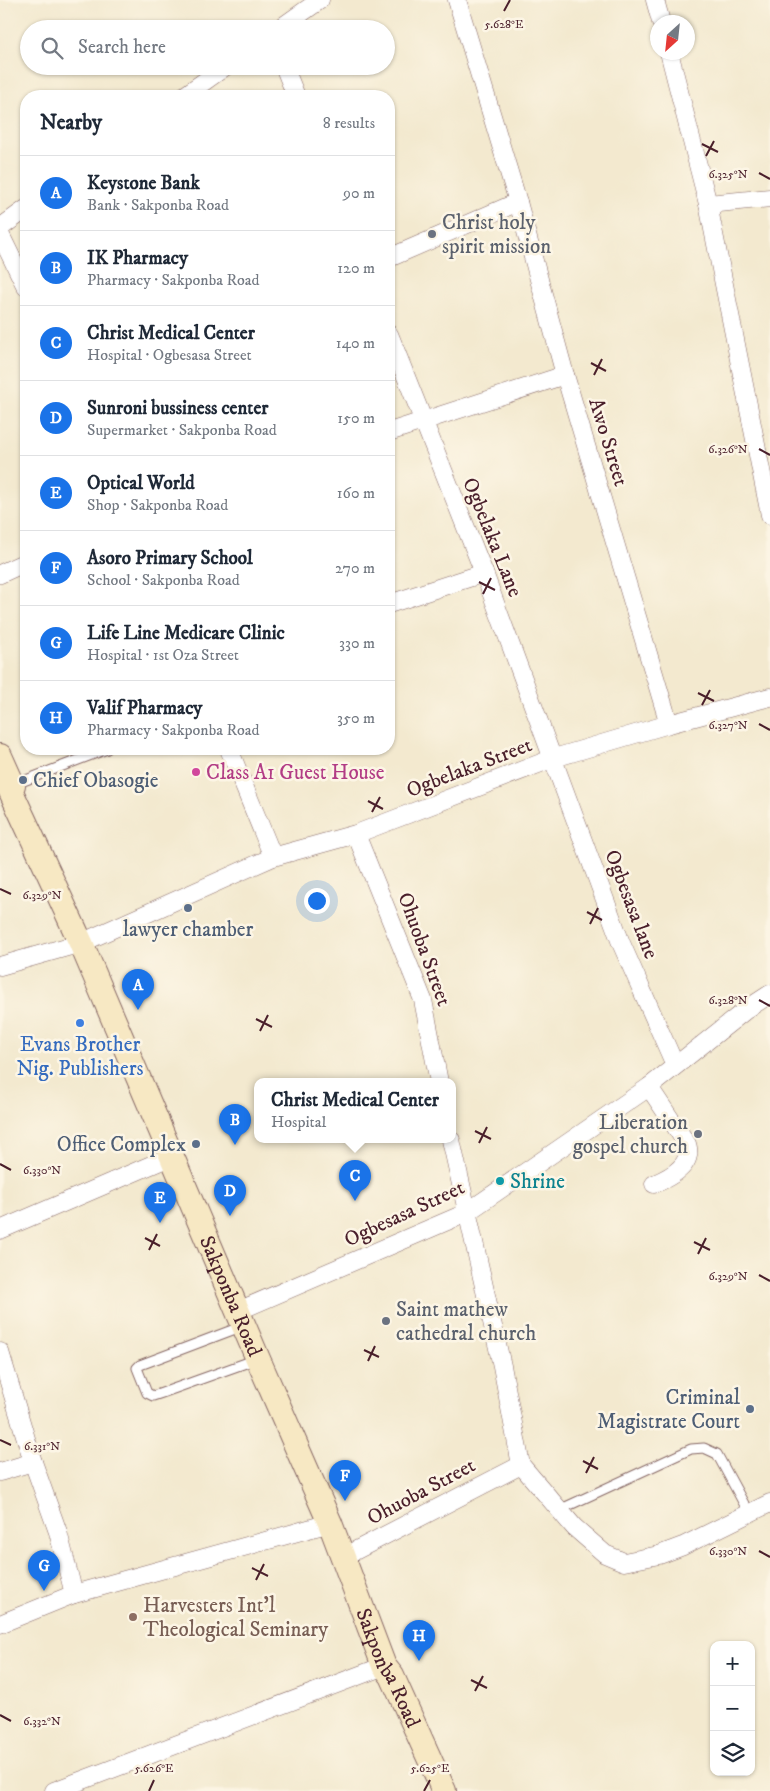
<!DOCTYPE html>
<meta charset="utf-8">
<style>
:root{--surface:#fff;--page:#f6f6f7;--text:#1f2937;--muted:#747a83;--line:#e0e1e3;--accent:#1a73e8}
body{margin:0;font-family:"IM FELL DW Pica",serif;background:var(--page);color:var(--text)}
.controls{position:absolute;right:15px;bottom:15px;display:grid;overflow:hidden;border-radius:10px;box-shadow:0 1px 4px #0004}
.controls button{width:45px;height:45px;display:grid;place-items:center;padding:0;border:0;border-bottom:1px solid var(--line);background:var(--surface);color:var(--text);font:25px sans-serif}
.compass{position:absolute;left:650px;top:15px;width:45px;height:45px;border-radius:50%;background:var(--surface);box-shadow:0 1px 4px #0004;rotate:207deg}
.you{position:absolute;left:316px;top:900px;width:18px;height:18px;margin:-12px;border:4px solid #fff;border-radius:50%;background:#1a73e8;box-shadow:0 0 0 8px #1a73e833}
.badge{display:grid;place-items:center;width:32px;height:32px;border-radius:50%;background:var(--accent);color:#fff;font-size:16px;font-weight:700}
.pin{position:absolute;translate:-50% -41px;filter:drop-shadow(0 1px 2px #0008)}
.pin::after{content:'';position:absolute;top:26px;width:18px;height:15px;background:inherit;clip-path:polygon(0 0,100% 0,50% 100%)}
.popup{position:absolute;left:254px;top:1078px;width:202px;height:65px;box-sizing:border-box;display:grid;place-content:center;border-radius:10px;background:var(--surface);filter:drop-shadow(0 1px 4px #0005);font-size:16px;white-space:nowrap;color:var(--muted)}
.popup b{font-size:19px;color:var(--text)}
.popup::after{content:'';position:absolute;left:50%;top:100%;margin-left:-10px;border:10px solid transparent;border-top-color:var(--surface)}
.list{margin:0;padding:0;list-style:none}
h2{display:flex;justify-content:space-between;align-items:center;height:65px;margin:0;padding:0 20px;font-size:21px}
h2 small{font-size:16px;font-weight:400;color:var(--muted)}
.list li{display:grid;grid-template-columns:32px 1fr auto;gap:15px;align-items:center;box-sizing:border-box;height:75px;padding:0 20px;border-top:1px solid var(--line)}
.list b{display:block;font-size:19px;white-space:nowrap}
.list p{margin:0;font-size:16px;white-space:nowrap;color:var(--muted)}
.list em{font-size:16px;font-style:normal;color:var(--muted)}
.icon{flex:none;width:28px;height:28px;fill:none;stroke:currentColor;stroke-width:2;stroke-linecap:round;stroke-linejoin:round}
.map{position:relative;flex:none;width:770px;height:1791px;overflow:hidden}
.search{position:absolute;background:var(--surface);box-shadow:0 1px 4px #0004;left:20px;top:20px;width:375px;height:55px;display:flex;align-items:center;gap:12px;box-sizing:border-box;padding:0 18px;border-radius:28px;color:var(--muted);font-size:19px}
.panel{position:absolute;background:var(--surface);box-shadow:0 1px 4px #0004;left:20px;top:90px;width:375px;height:665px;border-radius:20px}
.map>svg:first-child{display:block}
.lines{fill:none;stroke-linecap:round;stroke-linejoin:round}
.service-casing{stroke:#856664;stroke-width:11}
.minor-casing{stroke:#856664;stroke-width:19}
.secondary-casing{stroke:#856664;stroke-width:26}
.service{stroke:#fff;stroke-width:9}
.minor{stroke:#fff;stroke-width:18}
.secondary{stroke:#f7e8c3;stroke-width:24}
.ticks{fill:none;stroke:#4a1f2b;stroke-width:2}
.worship-dot{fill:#6b7280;stroke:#fcf5e5;stroke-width:2}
.hotel-dot{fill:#d1479c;stroke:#fcf5e5;stroke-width:2}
.service-dot{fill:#5c6f8a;stroke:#fcf5e5;stroke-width:2}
.shop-dot{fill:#3f7fe0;stroke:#fcf5e5;stroke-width:2}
.culture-dot{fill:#0f9aa8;stroke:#fcf5e5;stroke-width:2}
.education-dot{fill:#8d6e63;stroke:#fcf5e5;stroke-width:2}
.labels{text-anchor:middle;stroke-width:5;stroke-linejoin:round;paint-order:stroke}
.worship-label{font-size:21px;fill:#5b616d;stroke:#fcf5e5;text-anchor:start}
.street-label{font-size:21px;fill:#4a1f2b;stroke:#fcf5e5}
.hotel-label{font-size:21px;fill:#b23c85;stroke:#fcf5e5;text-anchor:start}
.service-label{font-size:21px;fill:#4e5e75;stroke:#fcf5e5;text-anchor:end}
.shop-label{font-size:21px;fill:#366cbe;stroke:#fcf5e5}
.culture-label{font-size:21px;fill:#0d838f;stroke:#fcf5e5;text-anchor:start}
.education-label{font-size:21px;fill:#785e54;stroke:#fcf5e5;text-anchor:start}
.ticks-label{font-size:12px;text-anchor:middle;fill:#4a1f2b;stroke:#fcf5e5;stroke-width:5;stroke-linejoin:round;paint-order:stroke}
</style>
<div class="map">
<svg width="770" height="1791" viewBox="0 0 770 1791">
<rect width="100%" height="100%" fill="#fcf5e5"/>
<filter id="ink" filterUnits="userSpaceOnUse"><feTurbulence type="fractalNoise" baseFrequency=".02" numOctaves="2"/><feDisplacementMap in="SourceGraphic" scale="10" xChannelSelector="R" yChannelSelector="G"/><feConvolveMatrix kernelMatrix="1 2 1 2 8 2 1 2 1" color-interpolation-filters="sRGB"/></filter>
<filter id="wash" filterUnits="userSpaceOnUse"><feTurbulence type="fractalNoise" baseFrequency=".0096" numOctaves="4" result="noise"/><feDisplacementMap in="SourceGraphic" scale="20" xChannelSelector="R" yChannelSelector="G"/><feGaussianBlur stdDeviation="1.12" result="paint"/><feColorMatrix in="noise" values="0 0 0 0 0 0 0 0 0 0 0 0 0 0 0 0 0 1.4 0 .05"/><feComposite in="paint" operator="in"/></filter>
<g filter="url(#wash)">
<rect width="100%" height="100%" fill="#f3e9cf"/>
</g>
<g filter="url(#ink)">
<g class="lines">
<defs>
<g id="service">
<polyline points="13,785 107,749"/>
<polyline points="243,1326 140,1365 137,1368 147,1393 153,1396 162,1393 257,1359"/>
<polyline points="559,1510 691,1449 704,1448 717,1454 749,1513"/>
</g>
<g id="minor">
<polyline points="457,0 518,202 565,375 669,724"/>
<polyline points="655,0 661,22"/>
<polyline points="279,29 320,0"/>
<polyline points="669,52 708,204 770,515"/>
<polyline points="284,66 296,96"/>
<polyline points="184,96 226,66"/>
<polyline points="708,204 770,198"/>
<polyline points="0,228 26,209"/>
<polyline points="0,234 26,287"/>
<polyline points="389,258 518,202"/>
<polyline points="389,334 484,573 621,943 675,1065"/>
<polyline points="389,432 565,375"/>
<polyline points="0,574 26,562"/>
<polyline points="389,604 484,573"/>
<polyline points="229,749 273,857"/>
<polyline points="356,834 423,1000 439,1082"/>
<polyline points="0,966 81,943 273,857 356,834 554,758 669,724 770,697"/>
<path d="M 649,1087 L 687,1144 C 694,1165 671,1177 654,1184"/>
<polyline points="451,1140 502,1366 521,1465 574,1527 605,1554 624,1562 659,1555 683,1546 770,1503"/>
<polyline points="0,1230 172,1156"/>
<polyline points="238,1311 466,1213 649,1087 747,1009 770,994"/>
<polyline points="0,1352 33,1462 58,1532 74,1594"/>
<polyline points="0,1472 33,1462"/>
<polyline points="343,1557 521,1465"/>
<polyline points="0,1624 74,1594 330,1523"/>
<polyline points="54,1791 384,1666"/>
</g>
<g id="secondary">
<path id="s1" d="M 0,756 L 13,785 L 7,783 L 81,943 L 258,1359 L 330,1523 L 384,1666 L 392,1676 L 444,1791"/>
</g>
</defs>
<!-- service casing -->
<use href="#service" class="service-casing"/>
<!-- minor casing -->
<use href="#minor" class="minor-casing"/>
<!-- secondary casing -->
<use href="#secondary" class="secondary-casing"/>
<!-- service -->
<use href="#service" class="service"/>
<!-- minor -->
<use href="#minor" class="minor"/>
<!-- secondary -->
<use href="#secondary" class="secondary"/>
</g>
</g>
<!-- ticks -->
<path class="ticks" d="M 504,11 L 510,0M 702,144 L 718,152M 706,156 L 714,141M 759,173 L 770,179M 591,363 L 606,371M 594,375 L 602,359M 759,449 L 770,455M 479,582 L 495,590M 483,594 L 491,578M 698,693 L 714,701M 702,705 L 710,690M 759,724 L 770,730M 368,801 L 383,809M 372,812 L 380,797M 0,889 L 11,894M 587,912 L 602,920M 590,924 L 598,908M 759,1000 L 770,1006M 256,1019 L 272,1027M 260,1031 L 268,1015M 475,1131 L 491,1139M 479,1143 L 487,1127M 0,1164 L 11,1170M 145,1238 L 160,1246M 694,1242 L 710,1250M 149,1250 L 157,1234M 698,1254 L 706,1238M 759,1275 L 770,1281M 364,1350 L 379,1357M 368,1361 L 375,1346M 0,1440 L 11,1445M 583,1461 L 598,1469M 586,1473 L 594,1457M 759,1551 L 770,1557M 252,1568 L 268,1576M 256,1580 L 264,1564M 471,1680 L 487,1688M 475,1691 L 483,1676M 0,1715 L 11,1721M 149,1791 L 154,1780M 424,1791 L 430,1780"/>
<!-- markers -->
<g class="worship-dot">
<circle cx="432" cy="234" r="5"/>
<circle cx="698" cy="1134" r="5"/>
<circle cx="386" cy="1321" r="5"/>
</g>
<circle class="hotel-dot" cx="196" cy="772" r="5"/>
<g class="service-dot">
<circle cx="23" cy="780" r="5"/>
<circle cx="188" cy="908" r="5"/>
<circle cx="196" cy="1144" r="5"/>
<circle cx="750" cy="1409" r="5"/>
</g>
<circle class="shop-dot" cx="80" cy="1023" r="5"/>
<circle class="culture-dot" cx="500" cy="1181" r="5"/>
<circle class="education-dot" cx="133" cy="1617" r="5"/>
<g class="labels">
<!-- worship labels -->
<g class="worship-label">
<text x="442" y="229">Christ holy<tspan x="442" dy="24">spirit mission</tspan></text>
<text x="688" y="1129" text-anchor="end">Liberation<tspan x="688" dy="24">gospel church</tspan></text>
<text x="396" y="1316">Saint mathew<tspan x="396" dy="24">cathedral church</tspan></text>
</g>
<!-- street labels -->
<g class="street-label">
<text transform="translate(609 442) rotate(73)" y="7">Awo Street</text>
<text transform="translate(493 537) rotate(68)" y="7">Ogbelaka Lane</text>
<text transform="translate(469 767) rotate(-21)" y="7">Ogbelaka Street</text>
<text transform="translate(632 904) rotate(69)" y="7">Ogbesasa lane</text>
<text transform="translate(425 949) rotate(70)" y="7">Ohuoba Street</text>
<text transform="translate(404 1213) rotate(-25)" y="7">Ogbesasa Street</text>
<text dy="7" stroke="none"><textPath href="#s1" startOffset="598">Sakponba Road</textPath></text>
<text transform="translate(421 1491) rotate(-28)" y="7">Ohuoba Street</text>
<text dy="7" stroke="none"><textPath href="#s1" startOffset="1002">Sakponba Road</textPath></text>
</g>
<!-- hotel labels -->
<g class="hotel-label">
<text x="206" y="779">Class A1 Guest House</text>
</g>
<!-- service labels -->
<g class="service-label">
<text x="33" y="787" text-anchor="start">Chief Obasogie</text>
<text x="188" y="936" text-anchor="middle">lawyer chamber</text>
<text x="186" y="1151">Office Complex</text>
<text x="740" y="1404">Criminal<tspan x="740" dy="24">Magistrate Court</tspan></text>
</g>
<!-- shop labels -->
<g class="shop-label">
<text x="80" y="1051">Evans Brother<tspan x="80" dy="24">Nig. Publishers</tspan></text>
</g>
<!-- culture labels -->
<g class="culture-label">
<text x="510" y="1188">Shrine</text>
</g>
<!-- education labels -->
<g class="education-label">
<text x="143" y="1612">Harvesters Int'l<tspan x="143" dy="24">Theological Seminary</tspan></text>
</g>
</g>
<g class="ticks-label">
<text x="504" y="28">5.628°E</text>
<text x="728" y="178">6.325°N</text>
<text x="728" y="453">6.326°N</text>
<text x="728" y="729">6.327°N</text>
<text x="42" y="899">6.329°N</text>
<text x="728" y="1004">6.328°N</text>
<text x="42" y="1174">6.330°N</text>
<text x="728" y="1280">6.329°N</text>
<text x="42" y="1450">6.331°N</text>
<text x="728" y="1555">6.330°N</text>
<text x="42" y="1725">6.332°N</text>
<text x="154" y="1772">5.626°E</text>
<text x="430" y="1772">5.625°E</text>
</g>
</svg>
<div class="controls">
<button>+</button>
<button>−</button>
<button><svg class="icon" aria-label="layers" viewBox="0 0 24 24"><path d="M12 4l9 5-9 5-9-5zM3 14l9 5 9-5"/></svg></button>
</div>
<svg class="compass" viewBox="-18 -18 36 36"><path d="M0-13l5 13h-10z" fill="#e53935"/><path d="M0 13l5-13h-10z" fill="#747a83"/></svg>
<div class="you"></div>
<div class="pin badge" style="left:138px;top:1010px">A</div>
<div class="pin badge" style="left:235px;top:1145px">B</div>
<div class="pin badge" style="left:355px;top:1201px">C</div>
<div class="popup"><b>Christ Medical Center</b>Hospital</div>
<div class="pin badge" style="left:230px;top:1216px">D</div>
<div class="pin badge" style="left:160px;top:1223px">E</div>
<div class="pin badge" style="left:345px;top:1501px">F</div>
<div class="pin badge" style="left:44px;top:1591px">G</div>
<div class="pin badge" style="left:419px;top:1661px">H</div>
<div class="search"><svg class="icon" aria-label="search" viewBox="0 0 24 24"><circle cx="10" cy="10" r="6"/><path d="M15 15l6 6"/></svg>Search here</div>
<section class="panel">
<h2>Nearby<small>8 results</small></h2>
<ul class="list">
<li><span class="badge">A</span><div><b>Keystone Bank</b><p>Bank · Sakponba Road</p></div><em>90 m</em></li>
<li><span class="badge">B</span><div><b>IK Pharmacy</b><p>Pharmacy · Sakponba Road</p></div><em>120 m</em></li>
<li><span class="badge">C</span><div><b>Christ Medical Center</b><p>Hospital · Ogbesasa Street</p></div><em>140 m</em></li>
<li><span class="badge">D</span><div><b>Sunroni bussiness center</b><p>Supermarket · Sakponba Road</p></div><em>150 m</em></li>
<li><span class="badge">E</span><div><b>Optical World</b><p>Shop · Sakponba Road</p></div><em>160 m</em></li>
<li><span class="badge">F</span><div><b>Asoro Primary School</b><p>School · Sakponba Road</p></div><em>270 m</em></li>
<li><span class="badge">G</span><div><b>Life Line Medicare Clinic</b><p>Hospital · 1st Oza Street</p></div><em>330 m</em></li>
<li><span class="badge">H</span><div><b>Valif Pharmacy</b><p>Pharmacy · Sakponba Road</p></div><em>350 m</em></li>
</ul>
</section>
</div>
